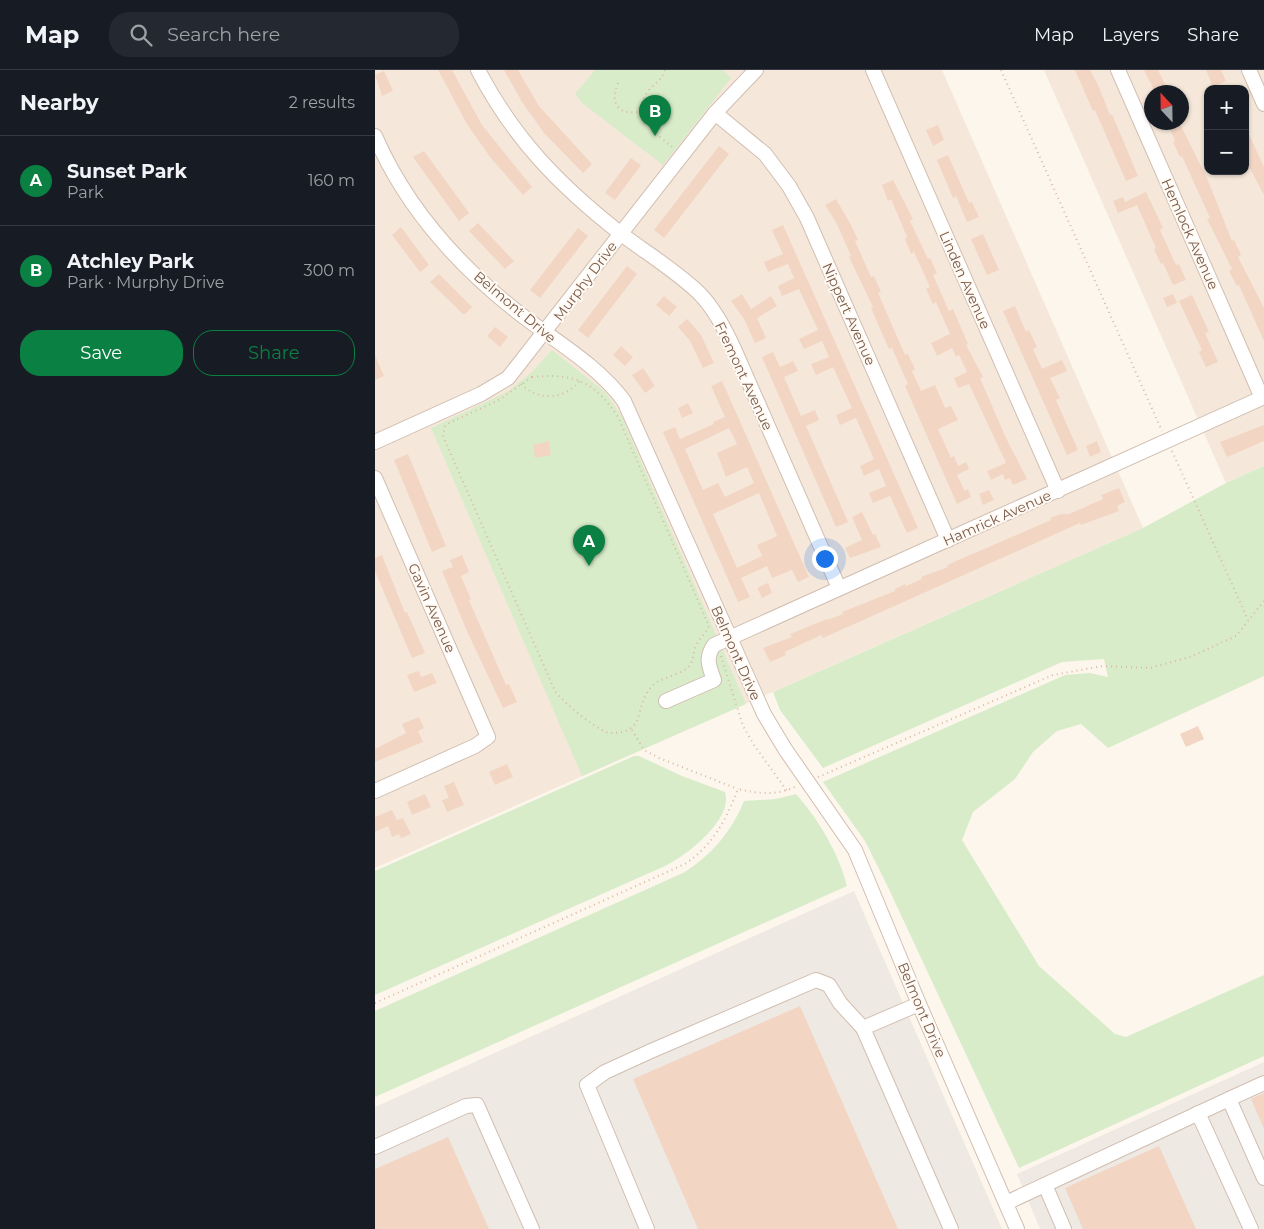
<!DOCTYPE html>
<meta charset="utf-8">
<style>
:root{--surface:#171b24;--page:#242831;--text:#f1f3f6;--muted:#9ea1a6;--line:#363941;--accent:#0b8043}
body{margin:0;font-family:Montserrat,sans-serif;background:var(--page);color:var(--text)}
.controls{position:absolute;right:15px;top:15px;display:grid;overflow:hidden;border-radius:10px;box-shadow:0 1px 4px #0004}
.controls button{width:45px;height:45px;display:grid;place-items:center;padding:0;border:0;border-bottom:1px solid var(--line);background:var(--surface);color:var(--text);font:25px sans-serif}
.compass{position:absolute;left:769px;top:15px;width:45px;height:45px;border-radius:50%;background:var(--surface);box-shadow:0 1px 4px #0004;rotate:338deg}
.you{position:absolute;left:449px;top:488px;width:18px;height:18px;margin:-12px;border:4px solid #fff;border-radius:50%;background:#1a73e8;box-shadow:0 0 0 8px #1a73e833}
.badge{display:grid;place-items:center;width:32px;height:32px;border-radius:50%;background:var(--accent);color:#fff;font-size:16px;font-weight:700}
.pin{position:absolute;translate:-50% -41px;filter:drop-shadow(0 1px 2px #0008)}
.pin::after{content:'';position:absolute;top:26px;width:18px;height:15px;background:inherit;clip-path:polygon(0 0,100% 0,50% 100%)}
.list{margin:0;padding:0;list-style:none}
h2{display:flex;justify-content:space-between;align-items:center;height:65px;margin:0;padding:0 20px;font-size:21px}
h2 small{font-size:16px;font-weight:400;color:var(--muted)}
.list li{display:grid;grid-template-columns:32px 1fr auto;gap:15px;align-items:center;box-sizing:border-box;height:90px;padding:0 20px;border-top:1px solid var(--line)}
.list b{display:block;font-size:19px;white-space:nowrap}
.list p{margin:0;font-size:16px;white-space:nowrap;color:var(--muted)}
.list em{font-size:16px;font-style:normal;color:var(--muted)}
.actions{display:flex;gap:10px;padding:15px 20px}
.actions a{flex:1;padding:11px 0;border:1px solid var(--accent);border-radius:20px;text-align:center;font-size:18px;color:var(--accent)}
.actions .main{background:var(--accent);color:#fff}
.icon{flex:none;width:28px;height:28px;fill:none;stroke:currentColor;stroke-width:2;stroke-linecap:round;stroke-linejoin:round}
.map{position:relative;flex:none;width:889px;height:1159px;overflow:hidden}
header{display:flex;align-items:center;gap:30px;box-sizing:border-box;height:70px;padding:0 25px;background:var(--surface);border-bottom:1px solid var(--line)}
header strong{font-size:24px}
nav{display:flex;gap:28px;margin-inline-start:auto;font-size:18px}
.search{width:350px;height:45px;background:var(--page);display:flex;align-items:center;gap:12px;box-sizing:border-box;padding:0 18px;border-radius:20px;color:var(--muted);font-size:19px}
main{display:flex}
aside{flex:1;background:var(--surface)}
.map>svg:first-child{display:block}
.residential{fill:#f5e8da;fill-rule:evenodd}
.industrial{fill:#efe9e4}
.green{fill:#d8ecc9}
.building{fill:#f3d5c3;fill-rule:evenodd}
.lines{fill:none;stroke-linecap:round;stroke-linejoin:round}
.minor-casing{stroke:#d1beb0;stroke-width:16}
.path{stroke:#d9b8a5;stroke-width:2;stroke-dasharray:1 4;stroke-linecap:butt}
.minor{stroke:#fff;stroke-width:14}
.labels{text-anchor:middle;stroke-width:4;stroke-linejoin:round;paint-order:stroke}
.street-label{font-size:14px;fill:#7a5c4d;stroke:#fffaf3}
</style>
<header>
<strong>Map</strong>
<div class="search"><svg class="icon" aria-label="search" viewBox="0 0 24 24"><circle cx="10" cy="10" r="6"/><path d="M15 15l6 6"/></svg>Search here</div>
<nav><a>Map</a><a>Layers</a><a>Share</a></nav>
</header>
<main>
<aside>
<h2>Nearby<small>2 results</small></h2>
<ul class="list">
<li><span class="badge">A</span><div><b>Sunset Park</b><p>Park</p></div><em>160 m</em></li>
<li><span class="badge">B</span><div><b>Atchley Park</b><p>Park · Murphy Drive</p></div><em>300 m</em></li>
</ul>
<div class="actions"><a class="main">Save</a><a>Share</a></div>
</aside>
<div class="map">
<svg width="889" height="1159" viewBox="0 0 889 1159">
<rect width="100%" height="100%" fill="#fdf6ec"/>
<!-- residential -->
<g class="residential">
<polygon points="0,0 567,0 768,458 0,798"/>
<path d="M 669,0 L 889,0 L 889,396 L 851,413 ZM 833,19 L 870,19 L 870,101 L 833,101 ZM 776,22 L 806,22 L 806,52 L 776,52 Z"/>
</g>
<!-- industrial -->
<g class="industrial">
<polygon points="479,821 627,1159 0,1159 0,1037"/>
<polygon points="889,992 889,1159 665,1159 642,1104"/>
</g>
<!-- green -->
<g class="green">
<polygon points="220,0 348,0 356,8 288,95 207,33 200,24"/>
<polygon points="177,280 230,322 246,345 371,634 207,706 56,358 132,322 156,303"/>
<polygon points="889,396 889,606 733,678 706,654 682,661 658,682 640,709 598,742 587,770 664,896 740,964 751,967 889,905 889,986 644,1098 512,815 490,771 448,712 690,605 715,603 733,607 729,589 687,592 448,698 405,640 398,622 768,458 851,413"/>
<path d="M 259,686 L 264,686 L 307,706 L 350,722 C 359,749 311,786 290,796 L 0,925 L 0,801 Z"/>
<path d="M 421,724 C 443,749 464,783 472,816 L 0,1027 L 0,941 L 308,803 C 336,786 357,761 369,731 L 401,729 Z"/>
</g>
<!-- building -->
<g class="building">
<polygon points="63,0 77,0 107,55 157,117 148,125 115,87 92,54"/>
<polygon points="129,0 143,0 164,36 217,94 208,103 169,63 147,32"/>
<polygon points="700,0 715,0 724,17 735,45 737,44 763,106 751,111 720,40 718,41"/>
<polygon points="769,0 783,0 794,22 780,22"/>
<polygon points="831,0 846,0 851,11 838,17"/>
<polygon points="9,1 18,21 7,26 0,5"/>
<polygon points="792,52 804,52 832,108 857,171 859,170 866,185 863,187 889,238 889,271 864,215 862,216 854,201 857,199 832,149 835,148 807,86 805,87 798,72 800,71"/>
<polygon points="563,55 569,70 558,76 551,60"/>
<polygon points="870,56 889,97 889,125 870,89"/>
<polygon points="344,76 354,84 289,168 279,160"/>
<polygon points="49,81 94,143 84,151 38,87"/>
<polygon points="573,85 594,133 597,132 604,147 592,152 581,126 578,128 562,90"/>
<polygon points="256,88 266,95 240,130 230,123"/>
<polygon points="518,110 538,149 535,151 553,189 555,188 562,203 558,205 574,241 578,239 593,274 591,275 608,307 605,308 631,368 652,409 638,415 635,408 630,410 628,404 616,410 612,401 631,393 594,314 583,318 579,308 592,302 584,285 581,287 577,278 562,286 556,273 575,264 561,232 558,234 551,219 555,217 539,182 536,184 530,169 532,167 516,129 513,131 507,115"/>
<polygon points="771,122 788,158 785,160 801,195 804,194 811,210 798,215 788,193 786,194 779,179 781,178 762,135 743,143 738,131 748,127 750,132"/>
<polygon points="461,129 476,155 483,170 480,171 496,207 499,206 506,222 503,223 530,285 533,284 540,299 537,301 546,321 560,315 570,338 576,336 583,350 563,359 576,388 579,386 583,396 591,392 594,399 582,405 590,421 593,419 596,427 582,434 530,316 533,314 517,278 514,279 508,266 496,238 498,237 474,187 476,186 462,154 450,135"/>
<polygon points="103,153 139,191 130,199 94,161"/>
<polygon points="408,155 543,458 532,463 515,426 498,433 494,423 511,416 504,399 489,406 485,396 499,389 481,348 465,355 461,345 477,338 458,297 441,305 436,294 454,287 447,271 429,279 424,269 443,260 424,219 407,226 403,216 419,208 413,194 393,202 389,192 408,184 397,160"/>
<polygon points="26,157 54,195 45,202 17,165"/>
<polygon points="203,158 213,166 165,228 155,220"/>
<polygon points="608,164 624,200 612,205 596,169"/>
<polygon points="252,196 262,204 213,268 203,260"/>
<polygon points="64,204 97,237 89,245 55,212"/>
<polygon points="367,224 376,239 396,226 402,236 382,248 391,268 380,273 369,249 356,231"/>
<polygon points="798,224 802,233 792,237 788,228"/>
<polygon points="817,225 834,262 830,263 843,292 831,297 824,282 827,280 804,231"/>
<polygon points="289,226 302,237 294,246 281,235"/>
<polygon points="640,236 651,262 654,260 662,277 658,279 667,299 687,290 692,301 675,308 685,328 681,330 703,380 692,385 628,241"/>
<polygon points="312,249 326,265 339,293 328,298 315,271 303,257"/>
<polygon points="120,257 133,267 125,277 112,266"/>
<polygon points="246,276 258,287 250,296 238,285"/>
<polygon points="398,282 405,297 418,291 423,301 409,307 426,346 440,340 444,350 431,356 473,452 461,457 387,287"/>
<polygon points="0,285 9,306 0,310"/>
<polygon points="268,298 280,316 270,323 257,305"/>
<path d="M 347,311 L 434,507 L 423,512 L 417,500 L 397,508 L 392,496 L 366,508 L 375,527 L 363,532 L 288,362 L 300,357 L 305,369 L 339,354 L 338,352 L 350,347 L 336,316 ZM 354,358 L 362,374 L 342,383 L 347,396 L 351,407 L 372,397 L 379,413 L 350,427 L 343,413 L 328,420 L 310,379 ZM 384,423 L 402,466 L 382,475 L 387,486 L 362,498 L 338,444 Z"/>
<polygon points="313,333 318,343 307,348 303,338"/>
<polygon points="889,355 889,371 852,387 845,372"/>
<polygon points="174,371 176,385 160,388 158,375"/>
<polygon points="722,371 726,382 715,387 711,376"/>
<polygon points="33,384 71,476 57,482 19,390"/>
<polygon points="744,418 750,432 742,436 744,441 706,455 705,453 448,568 446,565 410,582 411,585 395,592 388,578 417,567 415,564 452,549 452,550 468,544 467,542 520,521 520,519 530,514 531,516 547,509 546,507 573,497 572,495 676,450 675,448 686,444 694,444 728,429 726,425"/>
<polygon points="614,420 619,430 608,435 604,424"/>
<polygon points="487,442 498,465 500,464 506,477 475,488 470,478 487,470 477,447"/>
<polygon points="7,485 30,543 32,542 50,583 37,588 0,501 0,488"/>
<polygon points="87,485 94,502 86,506 96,529 94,530 131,615 134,614 142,632 128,638 91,559 67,501 78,497 75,490"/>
<polygon points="393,513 397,523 387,528 382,518"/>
<polygon points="44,601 46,607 57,603 62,613 39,622 32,605"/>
<polygon points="44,647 49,658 43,661 48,672 0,692 0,679 31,663 27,654"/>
<polygon points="823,656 829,669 811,677 805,664"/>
<polygon points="132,694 138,707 120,715 114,702"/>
<polygon points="79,712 89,735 72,742 67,730 74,728 69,716"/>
<polygon points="50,724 56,737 37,745 32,732"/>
<polygon points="17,740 22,750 28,748 36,764 26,768 24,764 17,767 13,756 0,762 0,747"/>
<polygon points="425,936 523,1159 323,1159 258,1009"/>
<polygon points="889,1023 889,1059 876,1029"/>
<polygon points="73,1067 114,1159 0,1159 0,1099"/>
<polygon points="784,1076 821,1159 708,1159 690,1118"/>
</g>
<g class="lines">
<defs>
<g id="minor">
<path d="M 103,0 C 139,69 184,115 245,163 C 270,182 300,200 324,223 C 339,238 351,261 360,281 L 464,518"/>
<polyline points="498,0 683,421"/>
<polyline points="743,0 887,328"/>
<polyline points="874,0 889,34"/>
<polyline points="340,43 390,84 414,116 432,148 573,470"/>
<path d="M 0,66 C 30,135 82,194 140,240 C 176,269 221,293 249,331 L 389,644 L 410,679 L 480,780 L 544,934 L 642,1159"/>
<polyline points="0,372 106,324 133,308 340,43 381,0"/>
<polyline points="0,408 113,667 100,676 0,721"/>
<path d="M 291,631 L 339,610 C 334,596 330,588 339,575 L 889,327"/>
<polyline points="544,934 488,958 576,1159"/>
<polyline points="889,1013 854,1029 889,1108"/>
<polyline points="823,1043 876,1159"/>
<polyline points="0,1077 91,1036 102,1035 157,1159"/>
<polyline points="670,1115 689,1159"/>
<polyline points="631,1133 854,1029"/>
<polyline points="272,1159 212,1015 230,1002 276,981 441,910 454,915 465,933 488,958"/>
</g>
</defs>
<!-- minor casing -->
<use href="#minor" class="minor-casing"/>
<!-- path -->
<g class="path">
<path d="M 290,0 C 287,10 279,14 273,21 C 255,43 281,64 297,77"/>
<polyline points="626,0 787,361"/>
<path d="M 243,13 C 234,35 245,47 268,41"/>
<path d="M 157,307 C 200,303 219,311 243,347 L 334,556 C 331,563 325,568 321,575 C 317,586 320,594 308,601 C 299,606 284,609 277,616 C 257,638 274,664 233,663 C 216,655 192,636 180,621 L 68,366 L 70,356 L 76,352 L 122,331 Z"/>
<path d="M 146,314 C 164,332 191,330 206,309"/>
<polyline points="797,381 873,550"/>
<polyline points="346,586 368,656 379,675 412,721"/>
<polyline points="257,660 269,680 284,688 363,719"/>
<polyline points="443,707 678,605 728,596 775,598 815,587 861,566 889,531"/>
<path d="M 0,933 L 310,794 C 338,775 351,750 363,719 C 385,724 401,726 422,716"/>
</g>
<!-- minor -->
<use href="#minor" class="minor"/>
</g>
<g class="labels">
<!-- street labels -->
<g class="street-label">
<text transform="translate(815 164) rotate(66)" y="5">Hemlock Avenue</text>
<text transform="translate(590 210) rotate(66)" y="5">Linden Avenue</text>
<text transform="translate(210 211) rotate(-53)" y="5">Murphy Drive</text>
<text transform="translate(140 237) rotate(40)" y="5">Belmont Drive</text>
<text transform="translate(474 244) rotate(66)" y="5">Nippert Avenue</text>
<text transform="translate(369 306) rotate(65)" y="5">Fremont Avenue</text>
<text transform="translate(622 448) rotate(-24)" y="5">Hamrick Avenue</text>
<text transform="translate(57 538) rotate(66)" y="5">Gavin Avenue</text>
<text transform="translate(361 583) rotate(66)" y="5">Belmont Drive</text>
<text transform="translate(547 940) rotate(67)" y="5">Belmont Drive</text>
</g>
</g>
</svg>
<div class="controls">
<button>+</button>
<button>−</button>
</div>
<svg class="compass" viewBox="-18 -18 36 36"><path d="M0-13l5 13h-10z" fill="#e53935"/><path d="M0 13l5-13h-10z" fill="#9ea1a6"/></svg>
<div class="you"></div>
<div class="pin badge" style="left:214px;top:496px">A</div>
<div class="pin badge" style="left:280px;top:66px">B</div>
</div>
</main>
